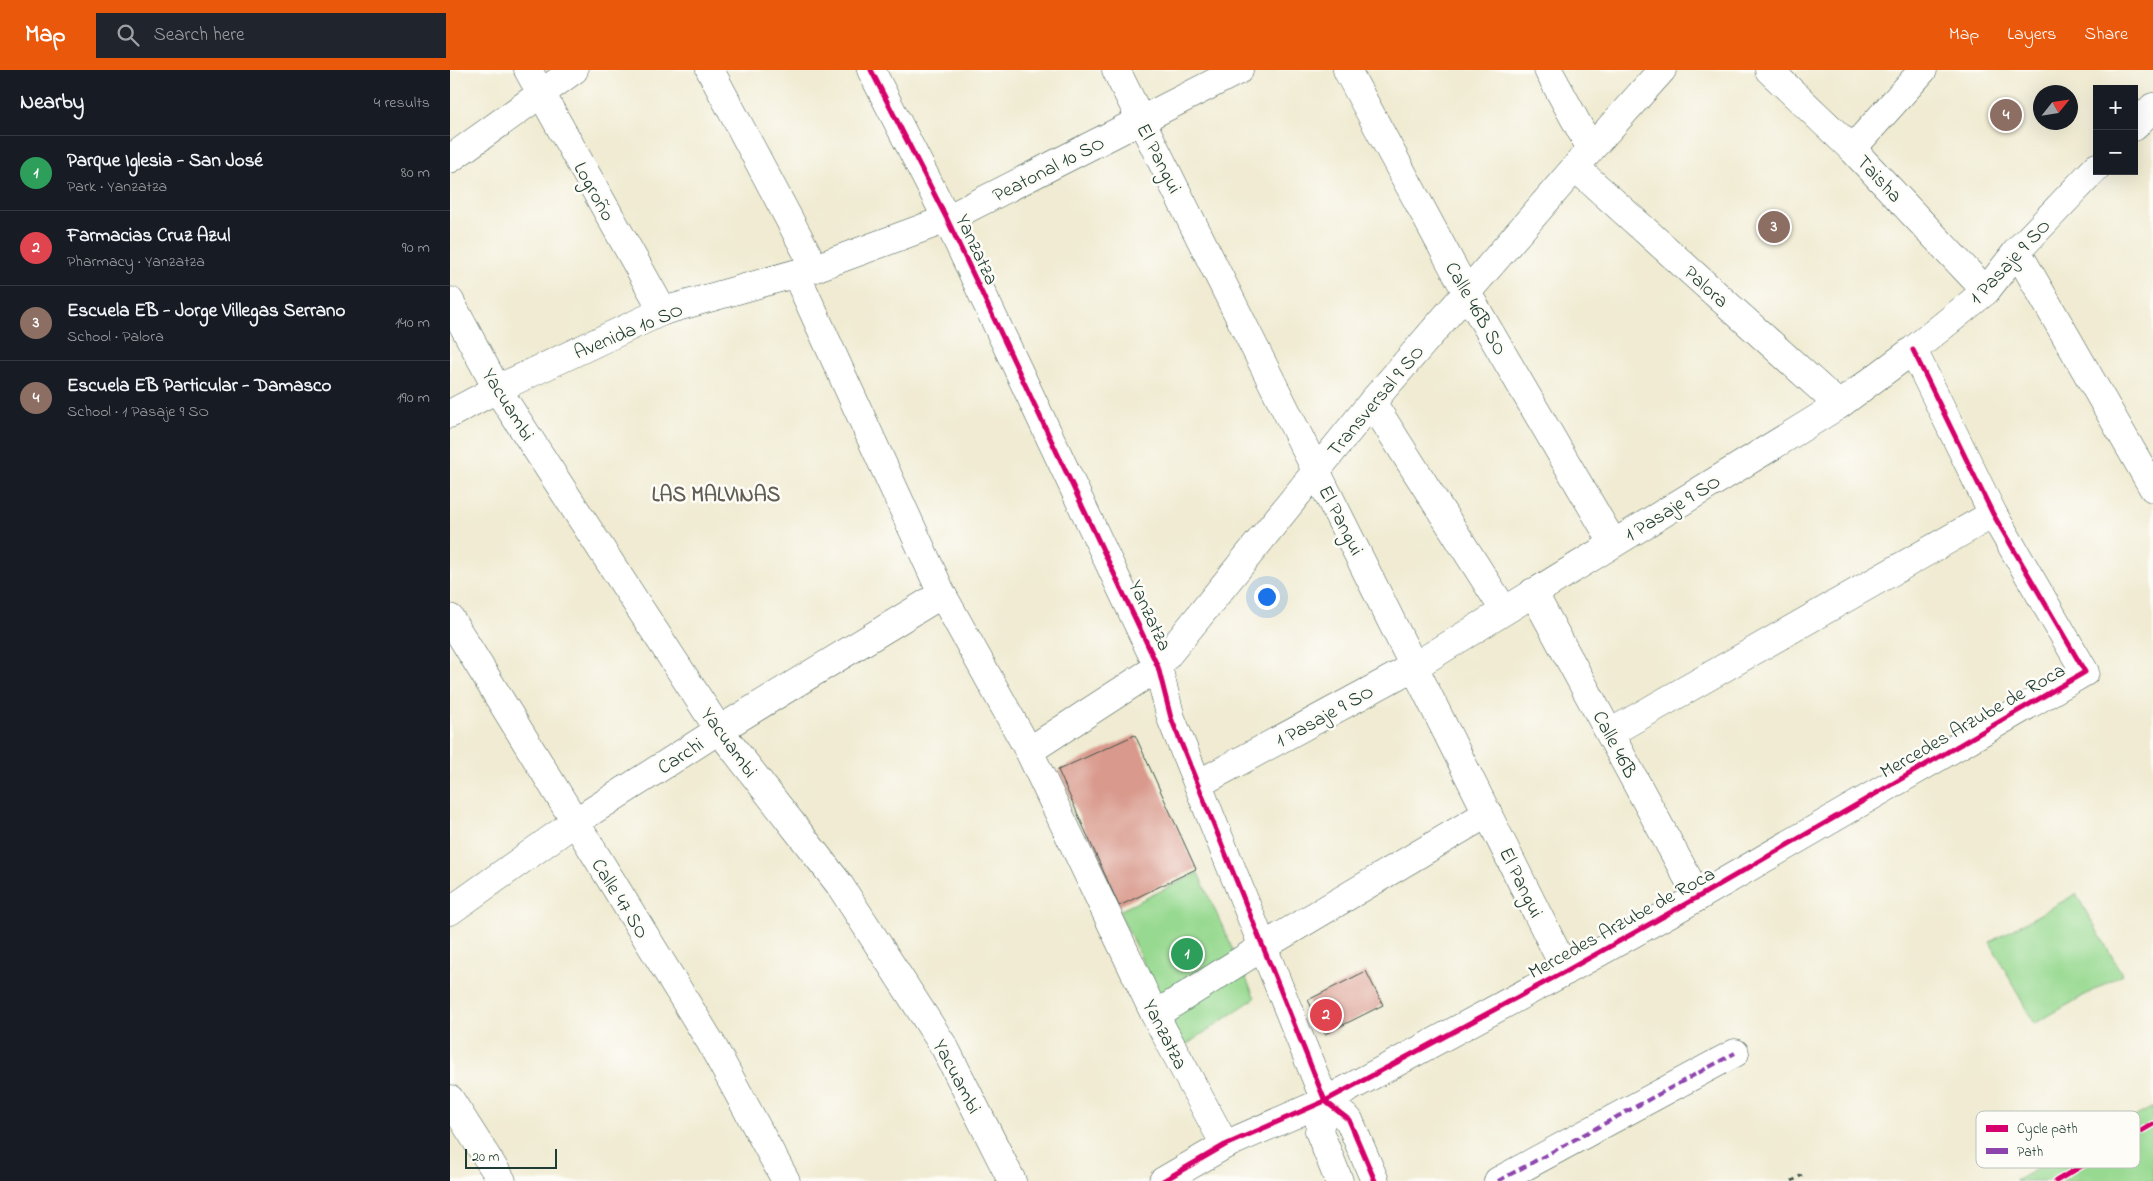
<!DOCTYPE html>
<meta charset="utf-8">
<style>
:root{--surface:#171b24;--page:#20242c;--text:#f1f3f6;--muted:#9ea1a6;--line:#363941;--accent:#ea580c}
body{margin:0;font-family:"Indie Flower",sans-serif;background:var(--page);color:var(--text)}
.controls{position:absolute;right:15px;top:15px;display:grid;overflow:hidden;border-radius:0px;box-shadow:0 5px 20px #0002}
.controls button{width:45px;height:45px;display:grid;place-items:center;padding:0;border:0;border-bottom:1px solid var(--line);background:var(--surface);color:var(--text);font:25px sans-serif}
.compass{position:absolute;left:1583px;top:15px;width:45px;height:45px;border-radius:50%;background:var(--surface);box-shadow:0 5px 20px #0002;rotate:60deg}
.scale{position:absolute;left:15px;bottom:12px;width:92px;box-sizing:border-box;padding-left:5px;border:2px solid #1f3d34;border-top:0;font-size:14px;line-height:18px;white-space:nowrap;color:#1f3d34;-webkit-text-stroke:4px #fdfcf7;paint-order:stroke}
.you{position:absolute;left:816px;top:526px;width:18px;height:18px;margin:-12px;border:4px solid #fff;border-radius:50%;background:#1a73e8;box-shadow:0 0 0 8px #1a73e833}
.badge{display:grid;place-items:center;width:32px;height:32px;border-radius:50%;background:var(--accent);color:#fff;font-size:16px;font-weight:700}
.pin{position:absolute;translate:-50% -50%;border:2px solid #fff;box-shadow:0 1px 5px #0006}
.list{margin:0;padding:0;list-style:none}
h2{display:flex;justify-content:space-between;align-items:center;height:65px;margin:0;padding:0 20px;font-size:21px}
h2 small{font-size:16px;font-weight:400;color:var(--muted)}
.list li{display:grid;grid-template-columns:32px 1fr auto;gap:15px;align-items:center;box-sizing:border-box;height:75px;padding:0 20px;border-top:1px solid var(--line)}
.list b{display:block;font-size:19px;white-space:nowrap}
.list p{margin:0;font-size:16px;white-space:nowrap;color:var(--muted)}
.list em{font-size:16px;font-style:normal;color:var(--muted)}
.icon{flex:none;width:28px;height:28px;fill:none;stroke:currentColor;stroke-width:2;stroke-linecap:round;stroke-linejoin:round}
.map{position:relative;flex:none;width:1703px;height:1111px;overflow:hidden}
header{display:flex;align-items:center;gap:30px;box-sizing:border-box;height:70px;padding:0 25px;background:var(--accent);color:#fff}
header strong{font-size:24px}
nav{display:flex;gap:28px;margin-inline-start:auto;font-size:18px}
.search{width:350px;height:45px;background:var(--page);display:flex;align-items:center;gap:12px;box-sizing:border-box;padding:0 18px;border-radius:0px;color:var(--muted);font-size:19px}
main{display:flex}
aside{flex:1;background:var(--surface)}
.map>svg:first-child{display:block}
.green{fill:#97d990;stroke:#5b8b62}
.building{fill:#d9998c}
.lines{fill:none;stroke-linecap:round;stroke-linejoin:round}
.minor-casing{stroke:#3e574c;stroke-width:29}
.path{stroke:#3e574c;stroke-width:3;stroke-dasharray:4 4;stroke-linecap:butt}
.minor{stroke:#fff;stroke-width:28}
.quiet{stroke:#8e44ad;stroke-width:4;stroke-dasharray:8 4;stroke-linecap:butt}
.cycleway-casing{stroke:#fdfcf7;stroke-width:8}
.cycleway{stroke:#d6006c;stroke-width:5}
.labels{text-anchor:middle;stroke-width:5;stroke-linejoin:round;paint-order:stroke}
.street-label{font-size:20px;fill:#1f3d34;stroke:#fdfcf7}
.neighbourhood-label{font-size:21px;font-weight:bold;fill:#605d53;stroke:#fdfcf7}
.key{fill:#fdfcf7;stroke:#bac3bc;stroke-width:1}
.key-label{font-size:14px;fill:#1f3d34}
</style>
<header>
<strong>Map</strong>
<div class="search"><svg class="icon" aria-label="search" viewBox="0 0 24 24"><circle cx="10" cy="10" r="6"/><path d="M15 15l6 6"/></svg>Search here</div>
<nav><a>Map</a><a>Layers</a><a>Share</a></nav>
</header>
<main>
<aside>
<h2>Nearby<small>4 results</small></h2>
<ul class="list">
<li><span class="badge" style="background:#2e9e5b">1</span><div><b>Parque Iglesia - San José</b><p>Park · Yanzatza</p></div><em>80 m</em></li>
<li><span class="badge" style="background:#e0444e">2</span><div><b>Farmacias Cruz Azul</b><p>Pharmacy · Yanzatza</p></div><em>90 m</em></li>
<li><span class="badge" style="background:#8d6e63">3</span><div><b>Escuela EB - Jorge Villegas Serrano</b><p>School · Palora</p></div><em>140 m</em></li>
<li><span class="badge" style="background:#8d6e63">4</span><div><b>Escuela EB Particular - Damasco</b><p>School · 1 Pasaje 9 SO</p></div><em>190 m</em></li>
</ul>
</aside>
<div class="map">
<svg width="1703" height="1111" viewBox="0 0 1703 1111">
<rect width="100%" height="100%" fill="#fdfcf7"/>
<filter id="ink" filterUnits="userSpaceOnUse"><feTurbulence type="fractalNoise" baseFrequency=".02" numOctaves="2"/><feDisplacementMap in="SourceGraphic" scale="10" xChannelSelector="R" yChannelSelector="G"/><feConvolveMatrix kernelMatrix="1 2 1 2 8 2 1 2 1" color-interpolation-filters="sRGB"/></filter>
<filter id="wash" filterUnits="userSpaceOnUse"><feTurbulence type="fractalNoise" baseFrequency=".0096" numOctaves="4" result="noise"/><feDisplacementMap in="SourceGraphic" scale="20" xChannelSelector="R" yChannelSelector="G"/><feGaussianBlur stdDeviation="1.12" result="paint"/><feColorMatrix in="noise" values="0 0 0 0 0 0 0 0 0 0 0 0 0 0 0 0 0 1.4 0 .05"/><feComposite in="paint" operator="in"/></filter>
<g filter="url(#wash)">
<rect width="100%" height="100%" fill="#f0ebd2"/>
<!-- green -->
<g class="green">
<polygon points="748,803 805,928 733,977 669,841"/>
<polygon points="1626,824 1672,904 1584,954 1540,872"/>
<polygon points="1703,1037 1703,1111 1565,1111"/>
</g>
<g id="blocks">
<!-- building -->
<g class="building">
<polygon points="685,665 746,799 669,836 608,700"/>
<polygon points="916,901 933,935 875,964 858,930"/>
</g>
</g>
</g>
<g filter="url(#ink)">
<use href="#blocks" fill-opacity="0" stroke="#3e574c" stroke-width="1"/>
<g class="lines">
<defs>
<g id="minor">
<polyline points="78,0 213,241"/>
<polyline points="260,0 365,198"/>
<polyline points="421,0 497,149 708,597 721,648 875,1031 899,1050 925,1111"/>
<polyline points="666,0 1116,901"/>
<polyline points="897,0 1017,223 1163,473"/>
<polyline points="1098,0 1141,79"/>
<polyline points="1319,0 1402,79 1536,221"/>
<polyline points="1684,57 1703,37"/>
<polyline points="1402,79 1473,0"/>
<polyline points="0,89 124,0"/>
<polyline points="1126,98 1389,335"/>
<polyline points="1567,181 1703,418"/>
<polyline points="346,204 492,524 579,681 705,945 775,1075"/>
<polyline points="0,231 47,319 269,660 389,814 495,978 562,1111"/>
<polyline points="922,332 1054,540"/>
<polyline points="0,344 47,319 213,241 365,198 497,149 789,0"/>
<polyline points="1083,522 1248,827"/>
<polyline points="0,548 261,973 336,1111"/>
<polyline points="1160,663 1543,444"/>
<polyline points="579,681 708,597 922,332 1141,79 1212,0"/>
<polyline points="748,714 965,596 1389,335 1463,280 1536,221 1567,181 1647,97"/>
<polyline points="0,841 125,752 269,660 492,524"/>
<polyline points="705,945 814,876 1038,743"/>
<polyline points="0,1029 52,1111"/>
<polyline points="875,1031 869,1061 889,1111"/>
<polyline points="713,1111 775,1075 875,1031 1116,901 1248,827 1635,602 1543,444 1463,280"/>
<polyline points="1048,1111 1285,983"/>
</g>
</defs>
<!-- minor casing -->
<use href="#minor" class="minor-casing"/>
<!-- path -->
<polyline class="path" points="1342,1111 1352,1105"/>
<!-- minor -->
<use href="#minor" class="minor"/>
<!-- quiet -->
<polyline class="quiet" points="1048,1111 1285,983"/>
<defs>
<g id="cycleway">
<polyline points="421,0 497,149 708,597 721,648 875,1031 899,1050 925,1111"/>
<polyline points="713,1111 775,1075 875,1031 1116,901 1248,827 1635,602 1543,444 1463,280"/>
<polyline points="1606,1111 1703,1054"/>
</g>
</defs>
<!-- cycleway casing -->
<use href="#cycleway" class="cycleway-casing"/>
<!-- cycleway -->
<use href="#cycleway" class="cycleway"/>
</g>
</g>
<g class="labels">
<!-- street labels -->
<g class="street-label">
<text transform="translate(710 88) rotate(63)" y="7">El Pangui</text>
<text transform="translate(598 98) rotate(-27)" y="7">Peatonal 10 SO</text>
<text transform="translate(1430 108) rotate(47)" y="7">Taisha</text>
<text transform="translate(145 121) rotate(61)" y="7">Logroño</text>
<text transform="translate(528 179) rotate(65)" y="7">Yanzatza</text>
<text transform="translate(1559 191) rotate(-47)" y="7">1 Pasaje 9 SO</text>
<text transform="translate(1257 216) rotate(42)" y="7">Palora</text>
<text transform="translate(1027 238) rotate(60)" y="7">Calle 46B SO</text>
<text transform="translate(178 260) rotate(-23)" y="7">Avenida 10 SO</text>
<text transform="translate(925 330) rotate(-50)" y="7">Transversal 9 SO</text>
<text transform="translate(59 334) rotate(58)" y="7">Yacuambi</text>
<text transform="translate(1222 437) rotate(-32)" y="7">1 Pasaje 9 SO</text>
<text transform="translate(892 450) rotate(63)" y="7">El Pangui</text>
<text transform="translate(701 545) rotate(65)" y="7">Yanzatza</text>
<text transform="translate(874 645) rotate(-29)" y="7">1 Pasaje 9 SO</text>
<text transform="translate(1522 650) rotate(-30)" y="7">Mercedes Arzube de Roca</text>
<text transform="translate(280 672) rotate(54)" y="7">Yacuambi</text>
<text transform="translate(1166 674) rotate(62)" y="7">Calle 46B</text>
<text transform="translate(230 685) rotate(-33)" y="7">Carchi</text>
<text transform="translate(1072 812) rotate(64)" y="7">El Pangui</text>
<text transform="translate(171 828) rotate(58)" y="7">Calle 47 SO</text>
<text transform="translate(1171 852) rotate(-29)" y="7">Mercedes Arzube de Roca</text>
<text transform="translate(716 964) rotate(63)" y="7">Yanzatza</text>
<text transform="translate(508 1006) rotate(62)" y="7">Yacuambi</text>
</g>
<!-- neighbourhood labels -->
<g class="neighbourhood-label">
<text x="266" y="431">LAS MALVINAS</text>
</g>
</g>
<!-- legend -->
<rect x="1526" y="1041" width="164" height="57" rx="8" class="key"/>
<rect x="1536" y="1055" width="22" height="7" fill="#d6006c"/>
<rect x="1536" y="1078" width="22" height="6" fill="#8e44ad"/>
<g class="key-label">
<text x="1567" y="1063">Cycle path</text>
<text x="1567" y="1086">Path</text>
</g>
</svg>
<div class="controls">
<button>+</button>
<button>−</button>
</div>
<svg class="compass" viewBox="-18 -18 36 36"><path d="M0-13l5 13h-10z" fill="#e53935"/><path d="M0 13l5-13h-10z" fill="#9ea1a6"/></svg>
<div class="scale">20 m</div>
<div class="you"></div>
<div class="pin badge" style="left:737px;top:884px;background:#2e9e5b">1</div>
<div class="pin badge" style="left:876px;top:945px;background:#e0444e">2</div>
<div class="pin badge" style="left:1324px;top:157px;background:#8d6e63">3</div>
<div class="pin badge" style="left:1556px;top:45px;background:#8d6e63">4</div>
</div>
</main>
